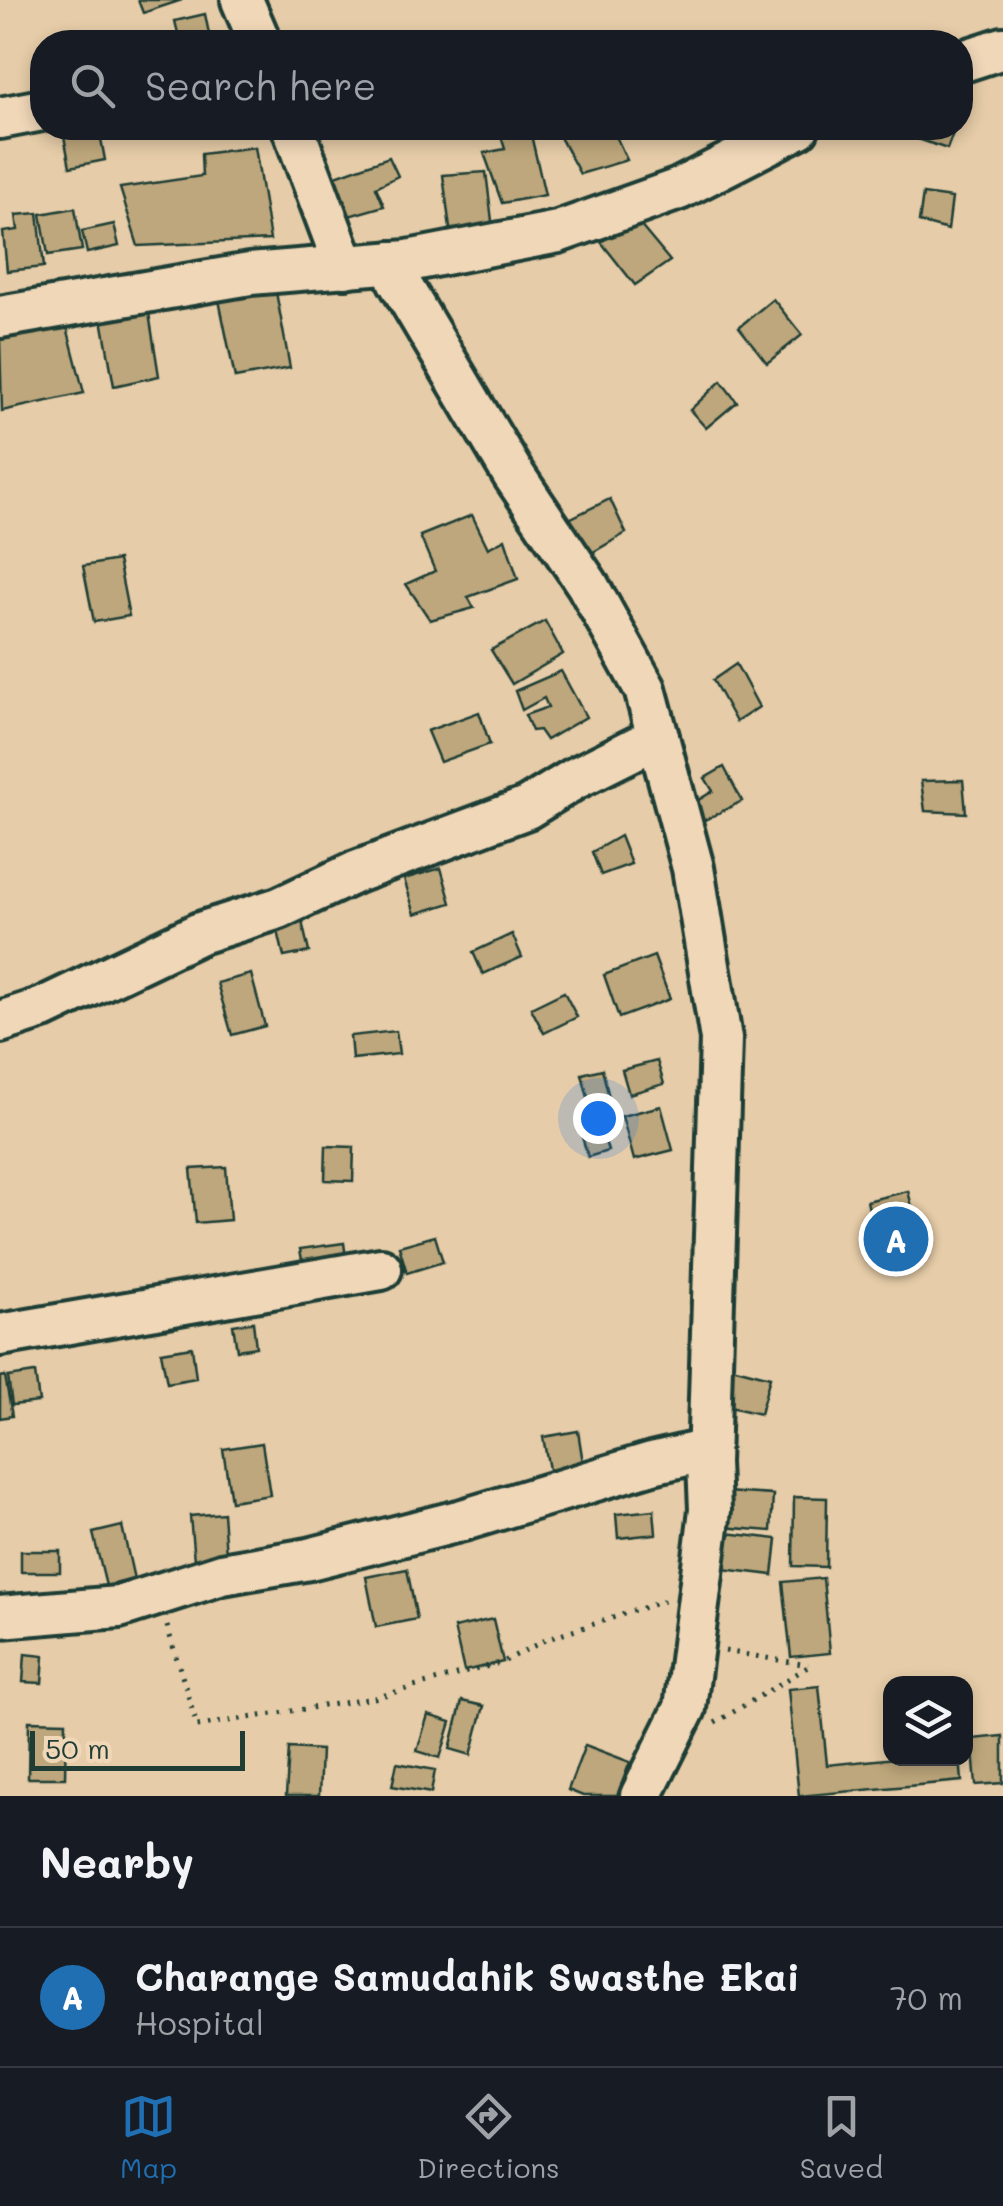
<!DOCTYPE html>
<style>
:root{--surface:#171b24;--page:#242831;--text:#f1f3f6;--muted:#9ea1a6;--line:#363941;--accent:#1f6fb2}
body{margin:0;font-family:Mali,sans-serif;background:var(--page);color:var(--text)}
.controls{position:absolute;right:30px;bottom:30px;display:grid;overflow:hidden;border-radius:20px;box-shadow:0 5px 15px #0003}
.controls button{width:90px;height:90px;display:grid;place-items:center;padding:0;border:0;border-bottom:2px solid var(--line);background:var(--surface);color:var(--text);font:50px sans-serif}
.scale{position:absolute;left:30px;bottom:25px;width:215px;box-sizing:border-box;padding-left:10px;border:5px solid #1f3d34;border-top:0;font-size:28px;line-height:35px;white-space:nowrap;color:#1f3d34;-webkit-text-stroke:8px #f0d7b8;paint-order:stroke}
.you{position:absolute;left:598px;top:1118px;width:35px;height:35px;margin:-25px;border:8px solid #fff;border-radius:50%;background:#1a73e8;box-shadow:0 0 0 15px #1a73e833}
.badge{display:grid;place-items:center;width:65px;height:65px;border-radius:50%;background:var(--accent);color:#fff;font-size:32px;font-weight:700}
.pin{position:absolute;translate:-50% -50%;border:5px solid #fff;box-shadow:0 2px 10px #0006}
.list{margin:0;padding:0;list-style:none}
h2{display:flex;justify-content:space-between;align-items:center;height:130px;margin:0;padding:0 40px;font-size:42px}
h2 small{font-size:32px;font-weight:400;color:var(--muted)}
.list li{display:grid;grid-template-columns:65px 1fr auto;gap:30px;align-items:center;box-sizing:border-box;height:140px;padding:0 40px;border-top:2px solid var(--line)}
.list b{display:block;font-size:38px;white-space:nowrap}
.list p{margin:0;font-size:32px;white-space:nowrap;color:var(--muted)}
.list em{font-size:32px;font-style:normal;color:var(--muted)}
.icon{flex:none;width:55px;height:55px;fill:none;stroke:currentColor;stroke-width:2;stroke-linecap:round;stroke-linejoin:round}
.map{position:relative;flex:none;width:1003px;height:1796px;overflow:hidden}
.search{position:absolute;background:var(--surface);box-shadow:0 5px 15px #0003;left:30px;right:30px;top:30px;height:110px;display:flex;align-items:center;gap:25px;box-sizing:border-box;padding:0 35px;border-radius:40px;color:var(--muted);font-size:38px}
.sheet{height:270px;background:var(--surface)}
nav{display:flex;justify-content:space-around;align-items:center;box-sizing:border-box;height:140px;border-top:2px solid var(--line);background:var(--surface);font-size:28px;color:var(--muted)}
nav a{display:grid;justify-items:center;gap:5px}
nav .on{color:var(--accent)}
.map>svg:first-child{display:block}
.building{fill:#bea77c;stroke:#1f3d34;stroke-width:2.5}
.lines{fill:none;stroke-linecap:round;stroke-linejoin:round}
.minor-casing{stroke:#1f3d34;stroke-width:48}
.path{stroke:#1f3d34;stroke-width:5;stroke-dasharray:2.5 8;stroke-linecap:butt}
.minor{stroke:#f0d7b8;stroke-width:40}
</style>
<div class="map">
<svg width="1003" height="1796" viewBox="0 0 1003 1796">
<rect width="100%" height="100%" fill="#e6cca8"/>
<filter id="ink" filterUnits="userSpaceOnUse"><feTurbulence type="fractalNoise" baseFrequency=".01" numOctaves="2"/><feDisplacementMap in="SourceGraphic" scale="20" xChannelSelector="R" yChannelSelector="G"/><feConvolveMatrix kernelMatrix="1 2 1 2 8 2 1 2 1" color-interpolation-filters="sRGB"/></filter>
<g filter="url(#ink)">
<!-- building -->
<g class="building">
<polygon points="138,0 182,0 143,13"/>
<polygon points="205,14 210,39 180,42 175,21"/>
<polygon points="87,128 99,128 105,160 70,167 63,131"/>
<polygon points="555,128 612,128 627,160 580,174"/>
<polygon points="902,128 955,128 947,149 900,133"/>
<polygon points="500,133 531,135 545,195 502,203 484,153 505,149"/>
<polygon points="255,147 270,240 138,246 120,188 202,176 201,154"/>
<polygon points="389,157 398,176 376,187 384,206 342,218 330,178"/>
<polygon points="486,172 493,229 450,229 443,175"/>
<polygon points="923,194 952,198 948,230 919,222"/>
<polygon points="75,208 82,250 48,255 41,214"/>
<polygon points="38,213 44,267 7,271 3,232 18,230 16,215"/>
<polygon points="635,219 670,261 635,285 601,242"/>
<polygon points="114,224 119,246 87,253 82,231"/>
<polygon points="276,292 290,368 235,378 219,300"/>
<polygon points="773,299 802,335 767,363 739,327"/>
<polygon points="148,307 159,376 114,386 102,319"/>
<polygon points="67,327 84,393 2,411 0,340"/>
<polygon points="721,381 737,402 706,428 690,410"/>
<polygon points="610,499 626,533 583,558 561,523"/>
<polygon points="472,515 488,548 505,539 518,579 468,597 474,608 430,620 406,584 435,571 420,536"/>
<polygon points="118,560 129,616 94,622 83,566"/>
<polygon points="545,621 563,654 512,684 491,650"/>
<polygon points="736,664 759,707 736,722 713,680"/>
<polygon points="561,671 586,717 546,740 539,730 532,731 525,715 548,707 544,698 522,710 515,691"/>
<polygon points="479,712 490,744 440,762 427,731"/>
<polygon points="724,767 742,801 693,826 682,810 713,791 705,778"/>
<polygon points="963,780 966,813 925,811 921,781"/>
<polygon points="620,836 631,864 601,875 592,852"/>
<polygon points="441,868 451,903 415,914 404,879"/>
<polygon points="301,917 309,952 284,957 276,922"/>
<polygon points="512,934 522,957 483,974 473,952"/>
<polygon points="654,956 670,999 619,1018 604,975"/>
<polygon points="251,974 265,1026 232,1035 217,983"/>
<polygon points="564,992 577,1017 544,1033 531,1008"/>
<polygon points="396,1031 399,1054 352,1059 350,1036"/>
<polygon points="657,1061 664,1084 629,1094 622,1070"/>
<polygon points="602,1069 611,1105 591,1110 582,1074"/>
<polygon points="661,1106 673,1150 634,1160 622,1116"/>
<polygon points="599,1121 608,1151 588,1157 579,1127"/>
<polygon points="326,1146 354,1147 353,1181 325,1180"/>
<polygon points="226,1167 230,1220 196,1223 191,1169"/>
<polygon points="908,1191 918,1230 876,1240 867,1201"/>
<polygon points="435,1236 443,1262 407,1273 399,1246"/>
<polygon points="344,1243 347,1265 304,1271 300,1249"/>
<polygon points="253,1322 256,1347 237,1350 233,1325"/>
<polygon points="192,1347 196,1378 167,1383 161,1352"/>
<polygon points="732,1367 770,1377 760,1414 722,1405"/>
<polygon points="35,1373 39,1402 12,1405 8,1377"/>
<polygon points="5,1376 12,1416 0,1418 0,1377"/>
<polygon points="578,1431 584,1469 550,1475 543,1437"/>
<polygon points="262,1443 270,1495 231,1501 223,1449"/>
<polygon points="725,1492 773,1495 771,1531 722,1527"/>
<polygon points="794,1497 827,1498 826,1567 793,1566"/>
<polygon points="654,1510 656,1534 618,1538 616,1514"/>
<polygon points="223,1513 227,1569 195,1571 190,1516"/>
<polygon points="122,1526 134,1579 106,1586 93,1533"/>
<polygon points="718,1532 777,1539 773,1575 714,1568"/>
<rect x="21" y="1551" width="39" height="21"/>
<polygon points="407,1569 417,1619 376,1627 366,1577"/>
<polygon points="823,1578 830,1653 791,1657 783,1582"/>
<polygon points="493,1619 503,1662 464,1671 454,1628"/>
<polygon points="25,1654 44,1656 42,1683 23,1682"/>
<polygon points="819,1686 827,1765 896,1758 960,1758 962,1781 799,1796 788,1689"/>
<polygon points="462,1701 484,1706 471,1755 450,1749"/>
<polygon points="428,1715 451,1722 440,1758 417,1751"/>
<polygon points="29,1721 66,1722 65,1778 28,1778"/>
<polygon points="1003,1736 1003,1783 976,1785 972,1739"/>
<polygon points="585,1745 630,1762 617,1796 583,1796 568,1790"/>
<polygon points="289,1748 321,1750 319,1796 286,1796"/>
<polygon points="397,1763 435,1770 431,1793 392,1786"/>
</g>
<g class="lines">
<defs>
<g id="minor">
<polyline points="242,0 260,42"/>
<polyline points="960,62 1003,48"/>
<polyline points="0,118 42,110"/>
<polyline points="293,128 345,267"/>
<polyline points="392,262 398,280 513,474 587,584 645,689 693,868 721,1039 708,1463 710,1510 685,1708 641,1796"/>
<polyline points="0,317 250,274 408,261 558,232 679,189 798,128"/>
<polyline points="0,1022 43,1008 200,933 279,908 356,872 527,808 574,779 658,737"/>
<polyline points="0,1335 381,1269"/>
<polyline points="0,1617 119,1607 222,1574 309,1559 463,1520 652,1463 708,1450"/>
</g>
</defs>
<!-- minor casing -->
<use href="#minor" class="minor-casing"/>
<!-- path -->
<g class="path">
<polyline points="167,1626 197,1726 374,1698 503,1662 545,1640 667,1600"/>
<polyline points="725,1651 808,1665"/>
<polyline points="715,1723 811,1665"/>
</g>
<!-- minor -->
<use href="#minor" class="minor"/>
</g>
</g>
</svg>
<div class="controls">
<button><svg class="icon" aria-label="layers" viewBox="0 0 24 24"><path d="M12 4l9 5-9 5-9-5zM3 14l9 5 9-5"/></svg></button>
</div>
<div class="scale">50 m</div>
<div class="you"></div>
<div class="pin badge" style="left:896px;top:1239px">A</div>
<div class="search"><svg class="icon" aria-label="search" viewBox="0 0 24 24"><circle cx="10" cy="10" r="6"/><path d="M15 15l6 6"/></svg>Search here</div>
</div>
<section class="sheet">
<h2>Nearby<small></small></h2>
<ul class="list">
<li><span class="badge">A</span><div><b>Charange Samudahik Swasthe Ekai</b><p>Hospital</p></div><em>70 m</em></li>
</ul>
</section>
<nav>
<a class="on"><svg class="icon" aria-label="map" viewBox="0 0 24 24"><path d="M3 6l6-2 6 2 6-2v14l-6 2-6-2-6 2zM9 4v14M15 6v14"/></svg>Map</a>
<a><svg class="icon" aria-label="directions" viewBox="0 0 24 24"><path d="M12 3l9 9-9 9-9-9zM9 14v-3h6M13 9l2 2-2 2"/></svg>Directions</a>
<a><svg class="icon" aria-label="saved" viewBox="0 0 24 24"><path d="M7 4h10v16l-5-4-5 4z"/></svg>Saved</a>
</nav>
